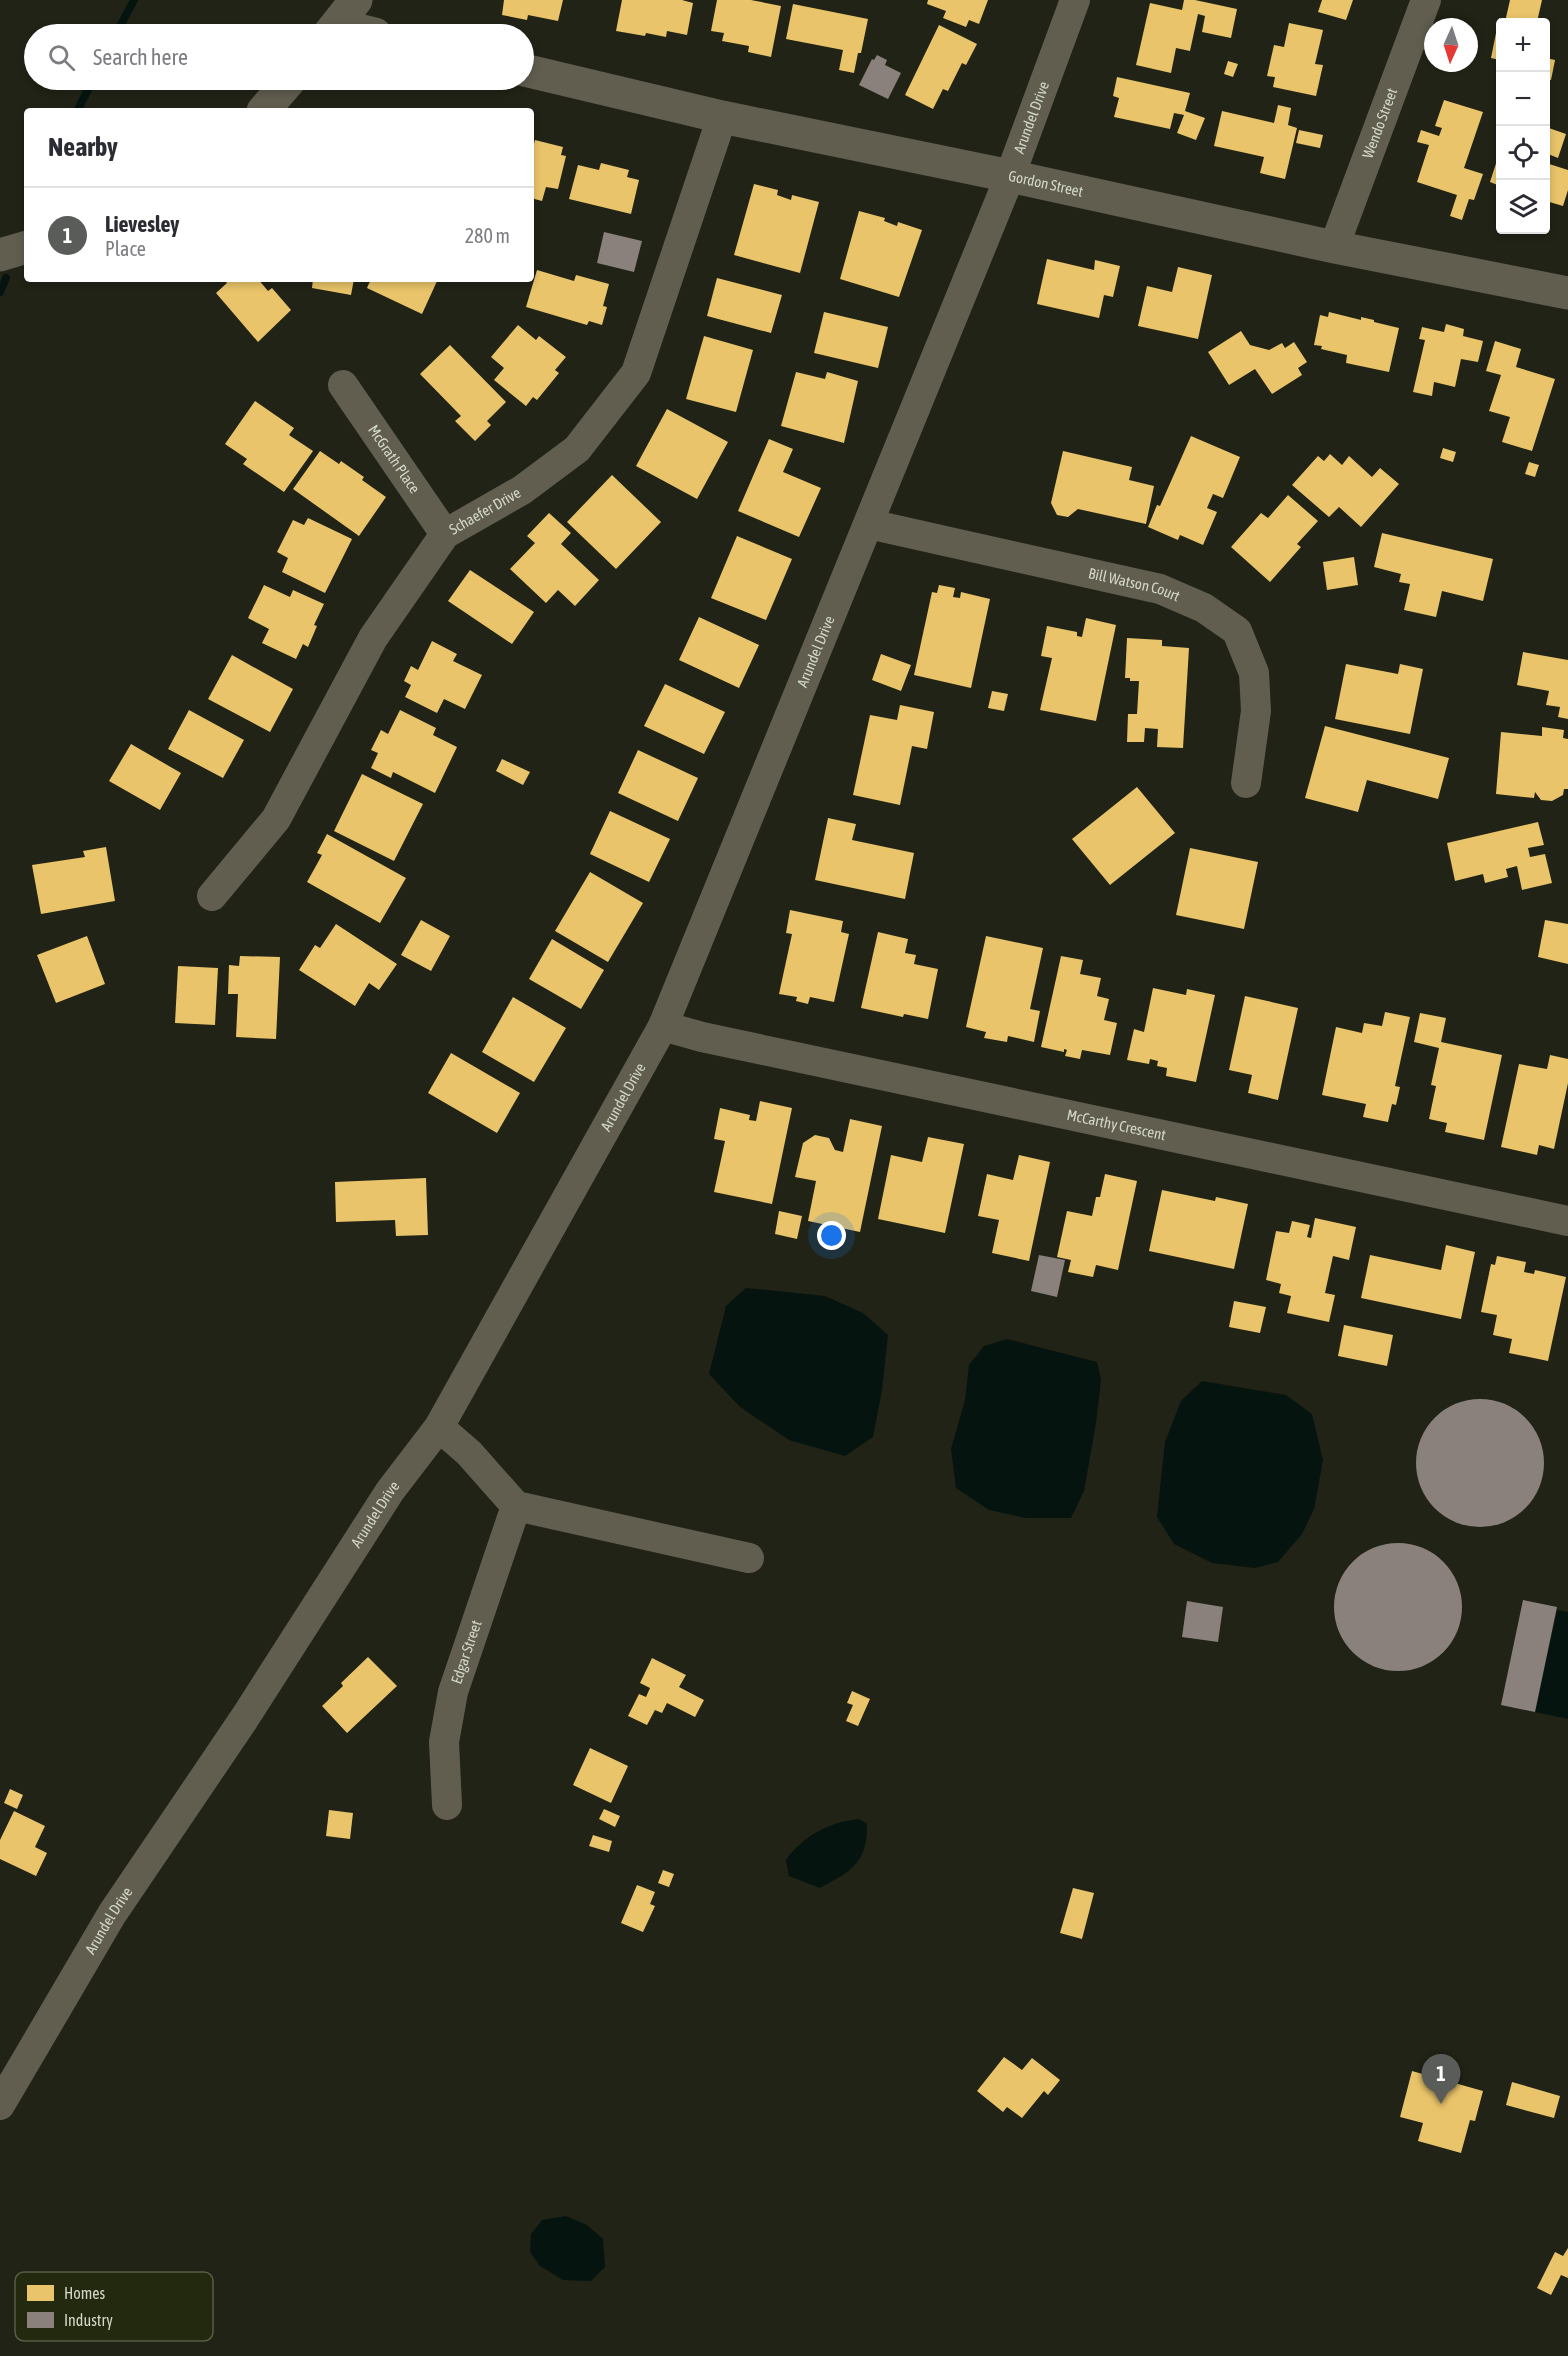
<!DOCTYPE html>
<meta charset="utf-8">
<style>
:root{--surface:#fff;--page:#f7f7f7;--text:#2b2b33;--muted:#7c7c81;--line:#e1e1e2;--accent:#5a5c5a}
body{margin:0;font-family:"Asap Condensed",sans-serif;background:var(--page);color:var(--text)}
.controls{position:absolute;right:18px;top:18px;display:grid;overflow:hidden;border-radius:6px;box-shadow:0 3px 9px #0003}
.controls button{width:54px;height:54px;display:grid;place-items:center;padding:0;border:0;border-bottom:2px solid var(--line);background:var(--surface);color:var(--text);font:30px sans-serif}
.compass{position:absolute;left:1424px;top:18px;width:54px;height:54px;border-radius:50%;background:var(--surface);box-shadow:0 3px 9px #0003;rotate:183deg}
.you{position:absolute;left:832px;top:1236px;width:21px;height:21px;margin:-15px;border:4px solid #fff;border-radius:50%;background:#1a73e8;box-shadow:0 0 0 9px #1a73e833}
.badge{display:grid;place-items:center;width:39px;height:39px;border-radius:50%;background:var(--accent);color:#fff;font-size:20px;font-weight:700}
.pin{position:absolute;translate:-50% -50px;filter:drop-shadow(0 2px 3px #0008)}
.pin::after{content:'';position:absolute;top:32px;width:21px;height:18px;background:inherit;clip-path:polygon(0 0,100% 0,50% 100%)}
.list{margin:0;padding:0;list-style:none}
h2{display:flex;justify-content:space-between;align-items:center;height:78px;margin:0;padding:0 24px;font-size:26px}
h2 small{font-size:20px;font-weight:400;color:var(--muted)}
.list li{display:grid;grid-template-columns:39px 1fr auto;gap:18px;align-items:center;box-sizing:border-box;height:96px;padding:0 24px;border-top:2px solid var(--line)}
.list b{display:block;font-size:22px;white-space:nowrap}
.list p{margin:0;font-size:20px;white-space:nowrap;color:var(--muted)}
.list em{font-size:20px;font-style:normal;color:var(--muted)}
.icon{flex:none;width:33px;height:33px;fill:none;stroke:currentColor;stroke-width:2;stroke-linecap:round;stroke-linejoin:round}
.map{position:relative;flex:none;width:1568px;height:2356px;overflow:hidden}
.search{position:absolute;background:var(--surface);box-shadow:0 3px 9px #0003;left:24px;top:24px;width:510px;height:66px;display:flex;align-items:center;gap:15px;box-sizing:border-box;padding:0 21px;border-radius:33px;color:var(--muted);font-size:22px}
.panel{position:absolute;background:var(--surface);box-shadow:0 3px 9px #0003;left:24px;top:108px;width:510px;height:174px;border-radius:6px}
.map>svg:first-child{display:block}
.water{fill:#061410}
.homes{fill:#e9c46a}
.industry{fill:#8a817c}
.lines{fill:none;stroke-linecap:round;stroke-linejoin:round}
.stream{stroke:#061410;stroke-width:8}
.minor{stroke:#615e50;stroke-width:30}
.tertiary{stroke:#615e50;stroke-width:33}
.labels{text-anchor:middle;stroke-width:6;stroke-linejoin:round;paint-order:stroke}
.street-label{font-size:15px;fill:#d2d7c7;stroke:#23290f}
.key{fill:#23290f;stroke:#585d46;stroke-width:1.5}
.key-label{font-size:16px;fill:#d2d7c7}
</style>
<div class="map">
<svg width="1568" height="2356" viewBox="0 0 1568 2356">
<rect width="100%" height="100%" fill="#202315"/>
<!-- water -->
<g class="water">
<polygon points="746,1288 825,1296 863,1313 888,1335 882,1390 873,1437 845,1456 789,1440 740,1407 709,1374 726,1306"/>
<polygon points="1007,1339 1097,1362 1101,1380 1096,1423 1084,1491 1071,1518 1026,1518 989,1510 956,1488 951,1449 965,1400 969,1365 984,1346"/>
<polygon points="1202,1381 1286,1395 1312,1414 1323,1460 1314,1509 1302,1534 1278,1562 1255,1568 1212,1563 1174,1544 1157,1517 1165,1442 1181,1401"/>
<polygon points="1557,1610 1568,1612 1568,1719 1535,1712"/>
<path d="M 859,1819 L 867,1824 C 868,1863 850,1872 820,1888 L 789,1876 L 786,1860 C 803,1836 829,1822 859,1819 Z"/>
<polygon points="566,2216 587,2225 603,2239 605,2267 591,2281 563,2280 540,2266 530,2252 531,2234 542,2220"/>
</g>
<!-- homes -->
<g class="homes">
<polygon points="504,0 563,0 558,21 528,15 527,20 502,15"/>
<polygon points="622,0 682,0 693,3 687,35 667,31 666,37 646,33 645,36 616,31"/>
<polygon points="717,0 751,0 781,6 771,57 748,52 749,46 722,41 724,33 711,31"/>
<polygon points="928,0 988,0 979,24 969,20 966,27 943,18 946,11 927,4"/>
<polygon points="1184,0 1195,0 1237,9 1231,38 1202,32 1205,16 1198,14 1190,51 1176,48 1171,73 1136,65 1150,3 1182,10"/>
<polygon points="1322,0 1353,0 1346,20 1318,12"/>
<polygon points="1510,0 1542,0 1537,22 1505,22"/>
<polygon points="793,4 868,19 861,53 858,53 854,73 839,70 843,50 786,39"/>
<polygon points="1499,18 1500,18 1500,60 1491,58"/>
<polygon points="1289,23 1323,30 1315,64 1323,65 1316,96 1273,87 1275,77 1267,76 1274,45 1284,47"/>
<polygon points="939,25 977,44 966,65 962,63 948,91 943,89 933,109 905,95"/>
<polygon points="1546,58 1555,60 1551,80 1546,79"/>
<polygon points="1228,61 1238,64 1233,77 1224,74"/>
<polygon points="1117,77 1190,93 1185,111 1205,118 1196,140 1177,133 1184,115 1174,113 1170,129 1114,117 1119,98 1113,96"/>
<polygon points="1444,100 1483,112 1464,168 1483,174 1474,200 1469,199 1462,220 1450,216 1457,195 1417,182 1429,145 1417,142 1421,130 1439,136 1442,128 1435,126"/>
<polygon points="1278,105 1291,108 1288,125 1297,128 1285,179 1260,173 1264,157 1214,146 1222,111 1274,123"/>
<polygon points="1546,127 1566,134 1558,158 1548,154 1546,160"/>
<polygon points="1299,130 1323,135 1320,148 1296,143"/>
<polygon points="535,140 563,147 561,155 566,156 558,189 546,187 542,201 531,198 531,147 533,147"/>
<polygon points="1500,151 1500,186 1490,182"/>
<polygon points="601,163 629,170 627,177 639,180 631,214 569,199 578,165 599,170"/>
<polygon points="1546,163 1568,170 1568,190 1563,206 1546,201"/>
<polygon points="754,184 778,190 777,195 791,200 792,195 819,202 800,273 734,255"/>
<polygon points="859,211 885,218 884,221 897,226 898,222 922,230 899,297 840,279"/>
<polygon points="1047,259 1094,270 1095,260 1120,266 1113,297 1104,295 1099,318 1037,304"/>
<polygon points="1178,267 1212,275 1198,339 1138,326 1147,286 1172,292"/>
<polygon points="537,270 574,281 576,275 609,284 603,306 607,307 602,325 589,321 587,325 526,307"/>
<polygon points="717,278 782,295 771,333 707,316"/>
<polygon points="223,279 258,279 268,291 272,288 291,310 258,342 216,293 227,283"/>
<polygon points="313,279 354,279 351,295 312,288"/>
<polygon points="371,279 438,279 422,314 367,288"/>
<polygon points="824,312 888,327 878,368 814,353"/>
<polygon points="1329,312 1361,320 1361,317 1374,320 1374,322 1399,328 1389,372 1346,363 1347,355 1321,349 1322,346 1314,345 1320,315 1328,317"/>
<polygon points="1446,324 1464,329 1463,336 1483,341 1478,362 1461,359 1455,387 1434,382 1432,396 1413,392 1425,340 1419,339 1422,327 1444,332"/>
<polygon points="518,325 536,340 539,336 566,357 555,370 559,373 537,400 533,397 526,406 494,380 504,368 491,357"/>
<polygon points="1241,331 1250,345 1269,350 1282,343 1285,348 1294,342 1307,362 1298,368 1302,375 1272,394 1255,369 1229,385 1208,352"/>
<polygon points="704,336 753,350 736,412 686,399"/>
<polygon points="1495,341 1521,349 1516,367 1555,379 1532,451 1502,442 1510,417 1489,411 1501,375 1486,371"/>
<polygon points="450,345 506,402 487,421 491,425 475,441 455,421 461,416 420,374"/>
<polygon points="796,372 825,379 827,372 858,381 844,443 781,426"/>
<polygon points="255,401 294,428 289,435 313,451 284,492 243,464 247,459 225,444"/>
<polygon points="667,409 728,442 697,499 636,466"/>
<polygon points="1191,436 1240,457 1223,498 1213,494 1207,508 1217,512 1203,545 1180,535 1178,540 1148,527 1157,505 1160,506"/>
<polygon points="769,439 793,449 783,472 821,488 799,537 738,511"/>
<polygon points="1443,448 1456,452 1453,462 1440,458"/>
<polygon points="320,451 339,464 341,461 364,477 362,480 386,497 359,536 293,489"/>
<polygon points="1063,451 1132,467 1129,480 1154,486 1146,524 1078,509 1068,517 1057,515 1051,503"/>
<polygon points="1330,454 1342,465 1349,456 1372,477 1380,468 1399,484 1361,527 1339,507 1329,517 1292,485 1318,456 1324,461"/>
<polygon points="1529,462 1539,465 1535,477 1525,474"/>
<polygon points="612,475 661,522 616,569 567,522"/>
<polygon points="1288,495 1318,521 1297,544 1301,547 1270,582 1231,547 1261,513 1268,518"/>
<polygon points="549,513 571,533 561,544 599,580 575,606 558,590 546,603 510,569 535,543 527,536"/>
<polygon points="308,518 352,539 325,593 282,572 288,558 277,552 293,520 304,525"/>
<polygon points="1382,533 1493,559 1483,601 1442,591 1436,617 1404,610 1410,584 1399,582 1401,574 1374,567"/>
<polygon points="737,536 792,559 766,620 711,598"/>
<polygon points="1354,557 1358,585 1327,590 1323,562"/>
<polygon points="470,570 534,612 512,644 448,601"/>
<polygon points="264,585 290,597 293,590 324,604 314,625 317,626 308,647 303,644 296,659 262,643 269,629 248,618"/>
<polygon points="939,585 955,588 953,597 960,598 961,592 990,599 971,688 914,675 932,592 937,593"/>
<polygon points="699,617 759,645 739,688 679,660"/>
<polygon points="1086,618 1116,625 1096,721 1040,710 1052,658 1041,656 1047,626 1077,632 1077,636 1082,637"/>
<polygon points="1127,638 1162,640 1162,646 1189,648 1183,748 1157,747 1158,729 1145,728 1144,742 1127,742 1128,714 1137,714 1139,681 1130,681 1130,678 1125,678"/>
<polygon points="432,641 457,654 453,661 482,675 465,709 444,699 437,713 405,697 411,685 404,681 411,666 418,670"/>
<polygon points="1523,652 1568,660 1568,719 1558,717 1560,707 1546,705 1549,691 1517,685"/>
<polygon points="881,654 911,665 901,691 872,680"/>
<polygon points="232,655 293,689 270,732 208,699"/>
<polygon points="1346,664 1398,674 1400,664 1423,669 1410,734 1335,719"/>
<polygon points="665,684 725,712 704,754 644,726"/>
<polygon points="992,691 1008,694 1004,711 988,708"/>
<polygon points="900,705 934,712 927,749 912,746 900,805 853,795 870,715 897,720"/>
<polygon points="189,710 244,740 223,778 168,749"/>
<polygon points="400,710 436,728 433,735 457,747 435,793 393,772 391,778 371,768 378,753 371,750 381,730 388,734"/>
<polygon points="1325,726 1449,758 1438,799 1367,780 1358,812 1305,798"/>
<polygon points="1542,727 1564,730 1563,738 1568,739 1568,789 1564,789 1563,795 1552,801 1541,800 1535,792 1534,798 1496,794 1501,732 1542,736"/>
<polygon points="131,744 181,773 160,810 109,781"/>
<polygon points="638,750 698,778 678,821 618,793"/>
<polygon points="502,759 530,772 523,785 496,771"/>
<polygon points="362,774 423,804 394,861 334,831"/>
<polygon points="1137,787 1175,833 1110,885 1072,839"/>
<polygon points="610,811 670,839 649,882 590,854"/>
<polygon points="828,818 856,824 852,840 914,853 905,899 815,880"/>
<polygon points="1538,822 1544,845 1528,848 1530,857 1545,854 1552,883 1522,890 1517,866 1506,869 1508,877 1485,883 1483,874 1455,881 1447,843"/>
<polygon points="327,834 406,878 380,923 307,882 322,855 317,853"/>
<polygon points="106,847 115,901 41,914 32,865 85,857 83,851"/>
<polygon points="1190,848 1258,862 1244,929 1176,915"/>
<polygon points="590,872 643,903 608,962 555,931"/>
<polygon points="790,910 843,921 841,932 849,934 834,1002 810,997 808,1004 796,1001 797,997 779,994 792,934 786,933"/>
<polygon points="421,920 450,936 431,971 401,955"/>
<polygon points="1545,920 1568,924 1568,964 1538,957"/>
<polygon points="336,924 397,964 379,990 369,983 355,1006 299,970 315,945 320,948"/>
<polygon points="878,932 908,939 905,953 916,955 914,964 938,969 928,1019 904,1014 903,1017 861,1008"/>
<polygon points="87,936 105,984 56,1003 37,955"/>
<polygon points="986,936 1043,948 1030,1009 1040,1011 1034,1042 1008,1036 1007,1042 984,1038 986,1032 966,1027"/>
<polygon points="552,939 604,970 581,1009 529,979"/>
<polygon points="240,956 280,957 276,1039 236,1037 238,994 228,994 229,965 239,966"/>
<polygon points="1061,956 1083,960 1080,974 1101,978 1097,996 1109,999 1104,1020 1117,1023 1110,1055 1082,1050 1080,1059 1065,1056 1067,1050 1064,1049 1064,1052 1041,1047"/>
<polygon points="178,966 218,968 215,1025 175,1023"/>
<polygon points="1153,988 1186,995 1187,989 1215,995 1196,1082 1166,1076 1167,1068 1157,1066 1158,1061 1150,1059 1149,1064 1127,1060 1134,1029 1144,1032"/>
<polygon points="1245,996 1298,1008 1278,1100 1248,1093 1252,1075 1229,1070"/>
<polygon points="513,997 566,1028 534,1082 482,1052"/>
<polygon points="1385,1012 1410,1017 1395,1086 1400,1087 1396,1105 1392,1104 1388,1122 1363,1117 1366,1104 1322,1095 1336,1027 1362,1033 1364,1023 1382,1026"/>
<polygon points="1420,1013 1446,1018 1441,1042 1502,1055 1484,1140 1445,1132 1447,1123 1429,1119 1436,1086 1431,1085 1439,1048 1414,1042"/>
<polygon points="451,1053 520,1093 497,1133 428,1093"/>
<polygon points="1550,1055 1568,1059 1568,1083 1554,1149 1539,1145 1537,1155 1501,1147 1519,1064 1547,1069"/>
<polygon points="760,1101 792,1108 772,1204 714,1192 725,1141 714,1139 720,1108 750,1115 749,1120 756,1121"/>
<polygon points="850,1119 882,1126 860,1232 808,1221 816,1181 795,1177 803,1143 815,1135 829,1138 835,1150 843,1152"/>
<polygon points="928,1137 964,1144 945,1233 878,1219 891,1155 922,1162"/>
<polygon points="1019,1155 1050,1162 1029,1261 992,1253 999,1220 978,1216 987,1174 1013,1180"/>
<polygon points="1105,1174 1137,1181 1118,1270 1096,1265 1093,1277 1068,1272 1071,1260 1057,1257 1067,1211 1092,1216 1096,1197 1100,1197"/>
<polygon points="426,1178 428,1235 396,1236 395,1220 336,1222 335,1182"/>
<polygon points="1162,1190 1215,1201 1216,1197 1248,1204 1234,1269 1149,1251"/>
<polygon points="779,1211 802,1216 797,1239 775,1234"/>
<polygon points="1315,1218 1356,1227 1349,1260 1333,1256 1325,1293 1335,1295 1329,1322 1287,1313 1291,1296 1279,1293 1281,1284 1266,1280 1276,1231 1289,1233 1292,1221 1310,1225 1307,1237 1311,1238"/>
<polygon points="1446,1245 1475,1252 1461,1319 1361,1298 1370,1255 1441,1270"/>
<polygon points="1497,1256 1526,1262 1524,1272 1534,1274 1535,1270 1566,1277 1548,1361 1509,1353 1512,1339 1493,1335 1497,1315 1481,1312 1491,1264 1495,1265"/>
<polygon points="1234,1301 1266,1307 1260,1333 1229,1327"/>
<polygon points="1344,1325 1393,1335 1387,1366 1338,1356"/>
<polygon points="368,1657 397,1686 347,1733 322,1706 343,1686 341,1683"/>
<polygon points="652,1658 686,1675 679,1687 704,1700 695,1717 667,1703 662,1713 655,1710 647,1725 628,1716 639,1694 646,1697 650,1688 640,1683"/>
<polygon points="852,1691 870,1699 858,1726 846,1721 853,1705 847,1703"/>
<polygon points="590,1748 628,1766 611,1803 573,1785"/>
<polygon points="10,1789 23,1795 17,1809 4,1803"/>
<polygon points="604,1809 620,1816 615,1827 599,1819"/>
<polygon points="329,1810 353,1813 350,1839 326,1836"/>
<polygon points="14,1811 45,1826 35,1847 47,1853 36,1876 0,1859 0,1840"/>
<polygon points="593,1835 612,1841 609,1852 589,1846"/>
<polygon points="663,1870 674,1874 669,1887 658,1883"/>
<polygon points="637,1885 655,1892 650,1904 655,1906 643,1932 621,1923"/>
<polygon points="1073,1888 1094,1893 1082,1939 1060,1933"/>
<polygon points="1004,2057 1022,2070 1032,2058 1060,2080 1048,2095 1044,2091 1022,2118 1007,2107 1003,2112 977,2091"/>
<polygon points="1412,2071 1483,2091 1475,2121 1470,2120 1461,2153 1418,2141 1423,2123 1400,2117"/>
<polygon points="1512,2082 1560,2096 1554,2118 1506,2105"/>
<polygon points="1568,2248 1568,2278 1561,2275 1551,2295 1537,2288 1555,2252 1563,2256"/>
</g>
<!-- industry -->
<g class="industry">
<polygon points="877,55 887,60 885,65 901,73 888,99 859,85 872,59 874,60"/>
<polygon points="604,232 642,241 634,272 597,263"/>
<polygon points="1039,1255 1065,1260 1057,1297 1031,1291"/>
<circle cx="1480" cy="1463" r="64"/>
<circle cx="1398" cy="1607" r="64"/>
<polygon points="1523,1600 1557,1607 1535,1712 1501,1705"/>
<polygon points="1187,1601 1223,1607 1218,1642 1182,1637"/>
</g>
<g class="lines">
<!-- stream -->
<g class="stream">
<polyline points="116,34 134,0"/>
<polyline points="77,111 93,80"/>
<polyline points="0,292 6,278"/>
</g>
<!-- minor -->
<g class="minor">
<path id="s1" d="M 1334,247 L 1426,0"/>
<path id="s2" d="M 343,385 L 445,534"/>
<path id="s3" d="M 869,524 L 1160,589 L 1204,608 L 1237,631 L 1254,673 L 1256,711 L 1246,783"/>
<path id="s4" d="M 212,896 L 276,819 L 373,638 L 445,534 L 522,490 L 577,449 L 636,373 L 722,117"/>
<path id="s5" d="M 663,1026 L 702,1037 L 1568,1221"/>
<polyline points="439,1427 469,1453 516,1506 749,1558"/>
<path id="s6" d="M 447,1805 L 444,1742 L 453,1692 L 516,1506"/>
<path id="s7" d="M 0,2105 L 112,1914 L 244,1719 L 390,1491 L 439,1427 L 663,1026 L 1010,176 L 1075,0"/>
</g>
<!-- tertiary -->
<g class="tertiary">
<polyline points="337,25 375,34"/>
<polyline points="329,34 356,0"/>
<path id="s8" d="M 524,70 L 722,117 L 1010,176 L 1334,247 L 1568,293"/>
<polyline points="263,111 290,80"/>
<polyline points="0,255 27,247"/>
</g>
</g>
<g class="labels">
<!-- street labels -->
<g class="street-label">
<text dy="5" stroke="none"><textPath href="#s7" startOffset="2248">Arundel Drive</textPath></text>
<text dy="5" stroke="none"><textPath href="#s1" startOffset="132">Wendo Street</textPath></text>
<text dy="5" stroke="none"><textPath href="#s8" startOffset="534">Gordon Street</textPath></text>
<text dy="5" stroke="none"><textPath href="#s2" startOffset="90">McGrath Place</textPath></text>
<text dy="5" stroke="none"><textPath href="#s4" startOffset="478">Schaefer Drive</textPath></text>
<text dy="5" stroke="none"><textPath href="#s3" startOffset="272">Bill Watson Court</textPath></text>
<text dy="5" stroke="none"><textPath href="#s7" startOffset="1672">Arundel Drive</textPath></text>
<text dy="5" stroke="none"><textPath href="#s7" startOffset="1186">Arundel Drive</textPath></text>
<text dy="5" stroke="none"><textPath href="#s5" startOffset="464">McCarthy Crescent</textPath></text>
<text dy="5" stroke="none"><textPath href="#s7" startOffset="700">Arundel Drive</textPath></text>
<text dy="5" stroke="none"><textPath href="#s6" startOffset="156">Edgar Street</textPath></text>
<text dy="5" stroke="none"><textPath href="#s7" startOffset="214">Arundel Drive</textPath></text>
</g>
</g>
<!-- legend -->
<rect x="15" y="2272" width="198" height="69" rx="9" class="key"/>
<rect x="27" y="2285" width="27" height="16" fill="#e9c46a"/>
<rect x="27" y="2312" width="27" height="16" fill="#8a817c"/>
<g class="key-label">
<text x="64" y="2299">Homes</text>
<text x="64" y="2326">Industry</text>
</g>
</svg>
<div class="controls">
<button>+</button>
<button>−</button>
<button><svg class="icon" aria-label="locate" viewBox="0 0 24 24"><circle cx="12" cy="12" r="6"/><path d="M12 2v4M12 18v4M2 12h4M18 12h4"/></svg></button>
<button><svg class="icon" aria-label="layers" viewBox="0 0 24 24"><path d="M12 4l9 5-9 5-9-5zM3 14l9 5 9-5"/></svg></button>
</div>
<svg class="compass" viewBox="-18 -18 36 36"><path d="M0-13l5 13h-10z" fill="#e53935"/><path d="M0 13l5-13h-10z" fill="#7c7c81"/></svg>
<div class="you"></div>
<div class="pin badge" style="left:1441px;top:2104px">1</div>
<div class="search"><svg class="icon" aria-label="search" viewBox="0 0 24 24"><circle cx="10" cy="10" r="6"/><path d="M15 15l6 6"/></svg>Search here</div>
<section class="panel">
<h2>Nearby<small></small></h2>
<ul class="list">
<li><span class="badge">1</span><div><b>Lievesley</b><p>Place</p></div><em>280 m</em></li>
</ul>
</section>
</div>
